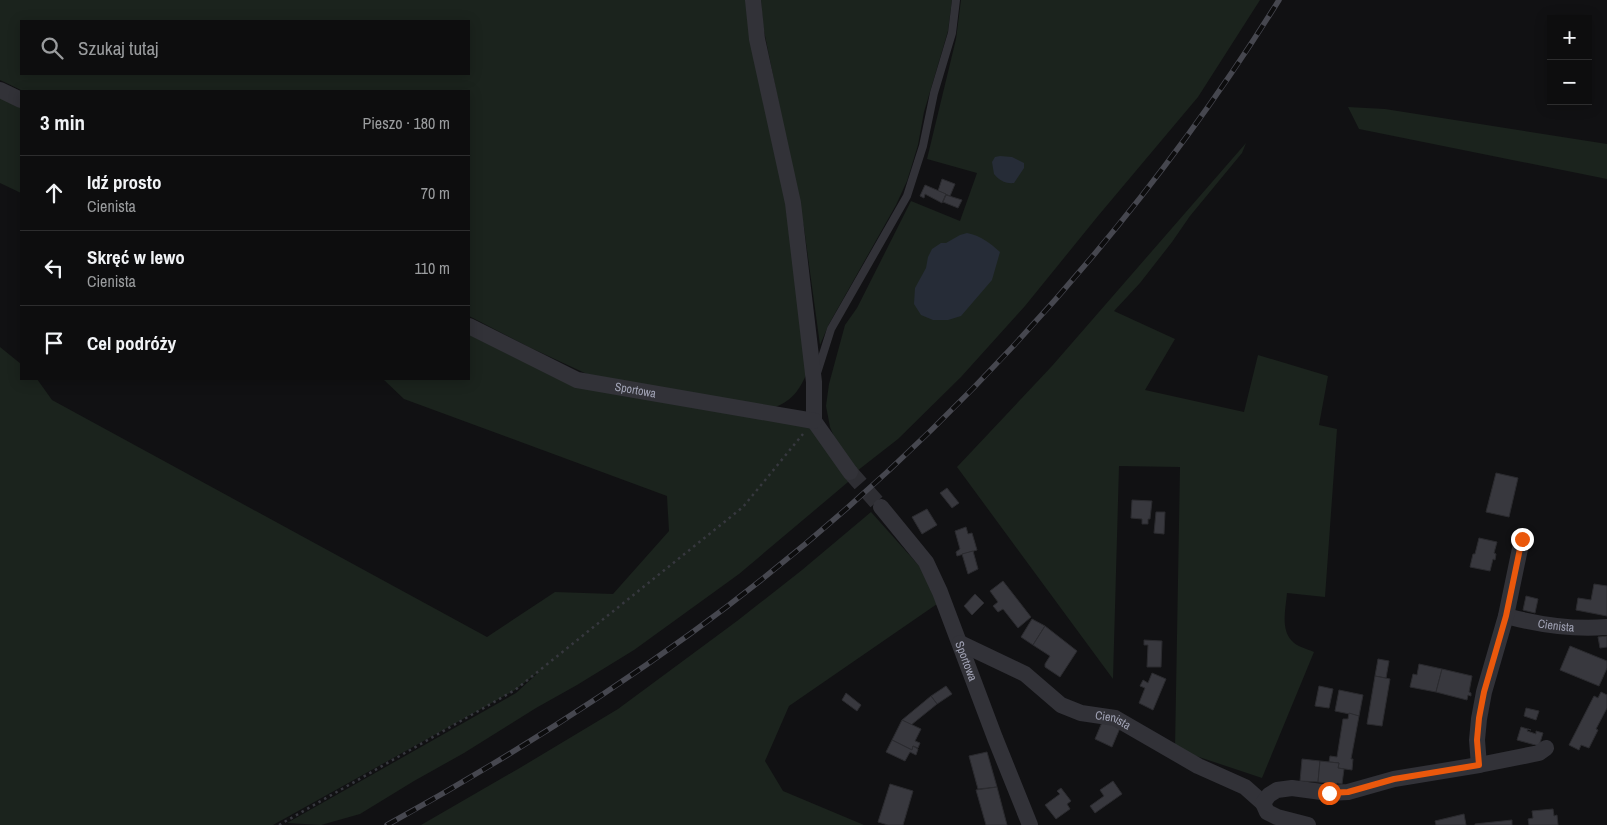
<!DOCTYPE html>
<html lang="pl">
<meta charset="utf-8">
<style>
:root{--surface:#0d0d0e;--page:#1b1b1c;--text:#f1f3f6;--muted:#9a9c9e;--line:#2d2d2e}
body{margin:0;font-family:"Archivo Narrow",sans-serif;background:var(--page);color:var(--text)}
.controls{position:absolute;right:15px;top:15px;display:grid;overflow:hidden;border-radius:0px;box-shadow:0 2px 12px #0003}
.controls button{width:45px;height:45px;display:grid;place-items:center;padding:0;border:0;border-bottom:1px solid var(--line);background:var(--surface);color:var(--text);font:25px sans-serif}
.stop{position:absolute;width:15px;height:15px;margin:-11px;border:4px solid #ea580c;border-radius:50%;background:#fff}
.stop.end{background:#ea580c;border-color:#fff;box-shadow:0 1px 5px #0008}
.list{margin:0;padding:0;list-style:none}
h2{display:flex;justify-content:space-between;align-items:center;height:65px;margin:0;padding:0 20px;font-size:21px}
h2 small{font-size:16px;font-weight:400;color:var(--muted)}
.list li{display:grid;grid-template-columns:32px 1fr auto;gap:15px;align-items:center;box-sizing:border-box;height:75px;padding:0 20px;border-top:1px solid var(--line)}
.list b{display:block;font-size:19px;white-space:nowrap}
.list p{margin:0;font-size:16px;white-space:nowrap;color:var(--muted)}
.list em{font-size:16px;font-style:normal;color:var(--muted)}
.icon{flex:none;width:28px;height:28px;fill:none;stroke:currentColor;stroke-width:2;stroke-linecap:round;stroke-linejoin:round}
.map{position:relative;flex:none;width:1607px;height:825px;overflow:hidden}
.search{position:absolute;background:var(--surface);box-shadow:0 2px 12px #0003;left:20px;top:20px;width:450px;height:55px;display:flex;align-items:center;gap:12px;box-sizing:border-box;padding:0 18px;border-radius:0px;color:var(--muted);font-size:19px}
.panel{position:absolute;background:var(--surface);box-shadow:0 2px 12px #0003;left:20px;top:90px;width:450px;height:290px;border-radius:0px}
.map>svg:first-child{display:block}
.green{fill:#1b231d;fill-rule:evenodd}
.water{fill:#262c37}
.building{fill:#38383e;stroke:#2b2b2f}
.lines{fill:none;stroke-linecap:round;stroke-linejoin:round}
.minor-tunnel{stroke:#2e2e33;stroke-width:16;stroke-dasharray:16 8;stroke-linecap:butt}
.path{stroke:#37383f;stroke-width:2.5;stroke-dasharray:2.5 4;stroke-linecap:butt}
.service{stroke:#323238;stroke-width:8}
.minor{stroke:#323238;stroke-width:16}
.rail-casing{stroke:#46474f;stroke-width:5.5}
.rail{stroke:#0c0c0d;stroke-width:4;stroke-dasharray:11;stroke-linecap:butt}
.route{stroke:#ea580c;stroke-width:6}
.labels{text-anchor:middle;stroke-width:4;stroke-linejoin:round;paint-order:stroke}
.street-label{font-size:12px;fill:#a1a3b5;stroke:#0c0c0d}
</style>
<div class="map">
<svg width="1607" height="825" viewBox="0 0 1607 825">
<rect width="100%" height="100%" fill="#111113"/>
<!-- green -->
<g class="green">
<path d="M 0,0 L 748,0 L 789,209 L 810,366 C 801,387 795,400 773,408 L 589,375 L 529,347 L 469,316 L 469,91 L 23,91 L 0,80 ZM 21,21 L 469,21 L 469,74 L 21,74 Z"/>
<polygon points="761,0 952,0 948,31 924,112 918,145 907,181 896,205 829,324 820,345 804,228 763,26"/>
<polygon points="961,0 1260,0 1198,97 1098,216 1025,306 961,377 898,439 857,471 837,444 830,427 826,406 829,384 845,325 857,308 911,201 960,221 977,173 927,159 956,39"/>
<polygon points="0,95 21,105 21,193 0,183"/>
<polygon points="1348,107 1385,109 1607,144 1607,179 1359,129"/>
<path d="M 1246,143 L 1242,153 L 1190,216 L 1172,242 L 1140,283 L 1114,311 L 1175,339 L 1145,390 L 1244,412 L 1258,355 L 1328,376 L 1319,425 L 1337,429 L 1325,597 L 1287,593 C 1286,607 1280,629 1292,641 C 1296,646 1307,649 1314,652 L 1262,778 L 1175,749 L 1180,467 L 1119,466 L 1113,679 L 957,467 L 1052,366 Z"/>
<polygon points="469,327 577,380 814,421 854,477 739,574 634,650 577,685 536,708 464,753 414,781 360,814 321,825 287,823 516,693 541,670 515,690 273,825 0,825 0,347 21,364 21,379 37,379 52,400 487,637 555,592 613,594 669,531 667,496 404,399 383,379 469,379"/>
<polygon points="871,512 922,569 937,604 789,706 765,761 783,791 864,825 421,825 518,769 618,709 737,621 802,570"/>
</g>
<!-- water -->
<g class="water">
<path d="M 1000,156 L 1012,157 L 1024,163 L 1024,168 L 1014,183 C 1005,184 999,180 994,174 L 992,162 L 995,157 Z"/>
<path d="M 967,233 C 981,236 989,242 1000,252 L 992,280 L 961,316 L 948,320 L 933,320 L 921,315 L 914,304 L 915,288 L 926,268 L 928,257 L 932,249 L 941,243 L 946,243 L 960,235 Z"/>
</g>
<!-- building -->
<g class="building">
<polygon points="942,179 955,184 950,196 938,191"/>
<polygon points="925,185 946,194 942,203 925,194 924,198 920,196"/>
<polygon points="946,195 962,200 958,208 943,202"/>
<polygon points="1496,473 1518,478 1509,517 1486,512"/>
<polygon points="947,488 959,503 952,508 940,493"/>
<polygon points="1132,500 1152,501 1150,519 1148,519 1148,524 1142,524 1142,519 1131,518"/>
<polygon points="927,509 937,525 922,534 912,517"/>
<polygon points="1156,512 1165,512 1164,534 1154,533"/>
<polygon points="966,527 968,534 972,533 977,550 957,556 956,552 960,549 955,531"/>
<polygon points="1479,538 1497,542 1494,553 1496,554 1495,560 1493,559 1490,571 1470,567 1473,554 1475,554"/>
<polygon points="973,551 978,569 968,574 962,554"/>
<polygon points="1003,581 1031,617 1018,628 1003,609 998,612 993,606 998,602 990,591"/>
<polygon points="1594,584 1607,586 1607,616 1576,610 1578,598 1591,600"/>
<polygon points="975,594 984,603 972,615 964,606"/>
<polygon points="1526,596 1538,599 1535,613 1523,610"/>
<polygon points="1032,619 1045,626 1033,645 1021,637"/>
<polygon points="1045,626 1077,651 1060,677 1045,667 1045,664 1050,656 1033,645"/>
<polygon points="1607,636 1607,647 1600,648 1598,637"/>
<polygon points="1144,640 1162,641 1161,667 1147,667 1148,645 1144,645"/>
<polygon points="1570,646 1607,661 1607,668 1599,686 1560,670"/>
<polygon points="1378,659 1389,661 1386,678 1375,676"/>
<polygon points="1419,664 1442,669 1436,692 1410,687 1413,674 1417,675"/>
<polygon points="1442,669 1472,676 1469,692 1471,693 1471,696 1468,695 1467,700 1436,692"/>
<polygon points="1152,673 1166,679 1153,710 1139,703 1145,688 1140,686 1143,680 1148,683"/>
<polygon points="1375,676 1390,679 1382,726 1367,724"/>
<polygon points="946,686 952,694 937,704 931,696"/>
<polygon points="1319,686 1333,689 1329,708 1315,706"/>
<polygon points="1339,690 1363,695 1359,716 1335,711"/>
<polygon points="1601,692 1607,695 1607,708 1596,729 1598,730 1589,748 1581,745 1579,750 1569,745 1594,696 1598,698"/>
<polygon points="846,693 861,705 857,711 842,700"/>
<polygon points="931,696 937,704 911,725 902,720"/>
<polygon points="1526,708 1539,711 1536,720 1524,716"/>
<polygon points="1349,713 1359,716 1351,759 1353,759 1352,770 1338,768 1339,763 1329,762 1330,756 1337,757 1343,719 1348,719"/>
<polygon points="902,720 921,729 915,741 920,743 918,748 913,746 912,750 892,740"/>
<polygon points="1103,720 1120,728 1112,747 1095,739"/>
<polygon points="1521,727 1531,730 1528,729 1527,731 1536,734 1536,731 1543,733 1539,746 1517,740"/>
<polygon points="892,740 912,750 913,746 918,749 916,755 910,752 905,761 886,752"/>
<polygon points="987,752 997,787 978,789 969,756"/>
<polygon points="1302,759 1320,761 1318,782 1300,781"/>
<polygon points="1320,761 1339,763 1338,768 1344,769 1342,784 1337,783 1336,784 1318,782"/>
<polygon points="1113,781 1122,794 1095,813 1090,806 1104,796 1100,790"/>
<polygon points="890,784 913,791 903,825 888,825 878,822"/>
<polygon points="997,787 1007,825 986,825 976,790"/>
<polygon points="1061,788 1071,801 1067,804 1070,809 1056,819 1045,805 1060,794 1057,791"/>
<polygon points="1553,809 1554,816 1557,815 1558,825 1529,825 1528,819 1533,818 1532,811"/>
<polygon points="1464,814 1466,825 1436,825 1435,821"/>
<polygon points="1512,820 1512,825 1475,825 1475,824"/>
</g>
<g class="lines">
<!-- minor-tunnel -->
<polyline class="minor-tunnel" points="850,472 881,507"/>
<!-- path -->
<polyline class="path" points="279,825 515,690 743,507 803,434"/>
<!-- service -->
<polyline class="service" points="817,373 831,329 907,196 923,146 934,93 952,33 956,0"/>
<!-- minor -->
<g class="minor">
<polyline points="753,0 757,39 793,203 814,382 814,421 850,472"/>
<polyline points="0,90 21,100"/>
<path id="s1" d="M 469,326 L 577,380 L 814,421"/>
<path id="s2" d="M 881,507 L 926,562 L 940,592 L 995,738 L 1030,825"/>
<path id="s3" d="M 1506,616 C 1540,625 1572,630 1607,627"/>
<path id="s4" d="M 960,643 L 1025,674 L 1061,705 L 1081,713 L 1115,718 L 1198,766 L 1245,787 L 1263,803"/>
<polyline points="1479,765 1477,740 1479,719 1484,692 1506,616 1522,539"/>
<polyline points="1308,825 1277,817 1267,812 1263,803 1269,795 1277,790 1292,788 1329,793 1348,792 1394,779 1479,765 1539,753 1546,748"/>
</g>
<defs>
<path id="rail" d="M 387,825 C 492,767 593,704 690,634 C 920,467 1129,241 1279,0"/>
</defs>
<!-- rail casing -->
<use href="#rail" class="rail-casing"/>
<!-- rail -->
<use href="#rail" class="rail"/>
</g>
<g class="lines">
<!-- route -->
<polyline class="route" points="1329,793 1348,792 1394,779 1479,765 1477,740 1479,718 1484,692 1506,616 1522,539"/>
</g>
<g class="labels">
<!-- street labels -->
<g class="street-label">
<text dy="4" stroke="none"><textPath href="#s1" startOffset="180">Sportowa</textPath></text>
<text dy="4" stroke="none"><textPath href="#s3" startOffset="51">Cienista</textPath></text>
<text dy="4" stroke="none"><textPath href="#s2" startOffset="178">Sportowa</textPath></text>
<text dy="4" stroke="none"><textPath href="#s4" startOffset="174">Cienista</textPath></text>
</g>
</g>
</svg>
<div class="controls">
<button>+</button>
<button>−</button>
</div>
<div class="stop" style="left:1329px;top:793px"></div>
<div class="stop end" style="left:1522px;top:539px"></div>
<div class="search"><svg class="icon" aria-label="search" viewBox="0 0 24 24"><circle cx="10" cy="10" r="6"/><path d="M15 15l6 6"/></svg>Szukaj tutaj</div>
<section class="panel">
<h2>3 min<small>Pieszo · 180 m</small></h2>
<ul class="list">
<li><svg class="icon" aria-label="ahead" viewBox="0 0 24 24"><path d="M12 20V5M6 11l6-6 6 6"/></svg><div><b>Idź prosto</b><p>Cienista</p></div><em>70 m</em></li>
<li><svg class="icon" aria-label="left" viewBox="0 0 24 24"><path d="M17 20v-9H6M10 6l-5 5 5 5"/></svg><div><b>Skręć w lewo</b><p>Cienista</p></div><em>110 m</em></li>
<li><svg class="icon" aria-label="arrive" viewBox="0 0 24 24"><path d="M6 21V4h12l-3 4 3 4H6"/></svg><div><b>Cel podróży</b></div></li>
</ul>
</section>
</div>
